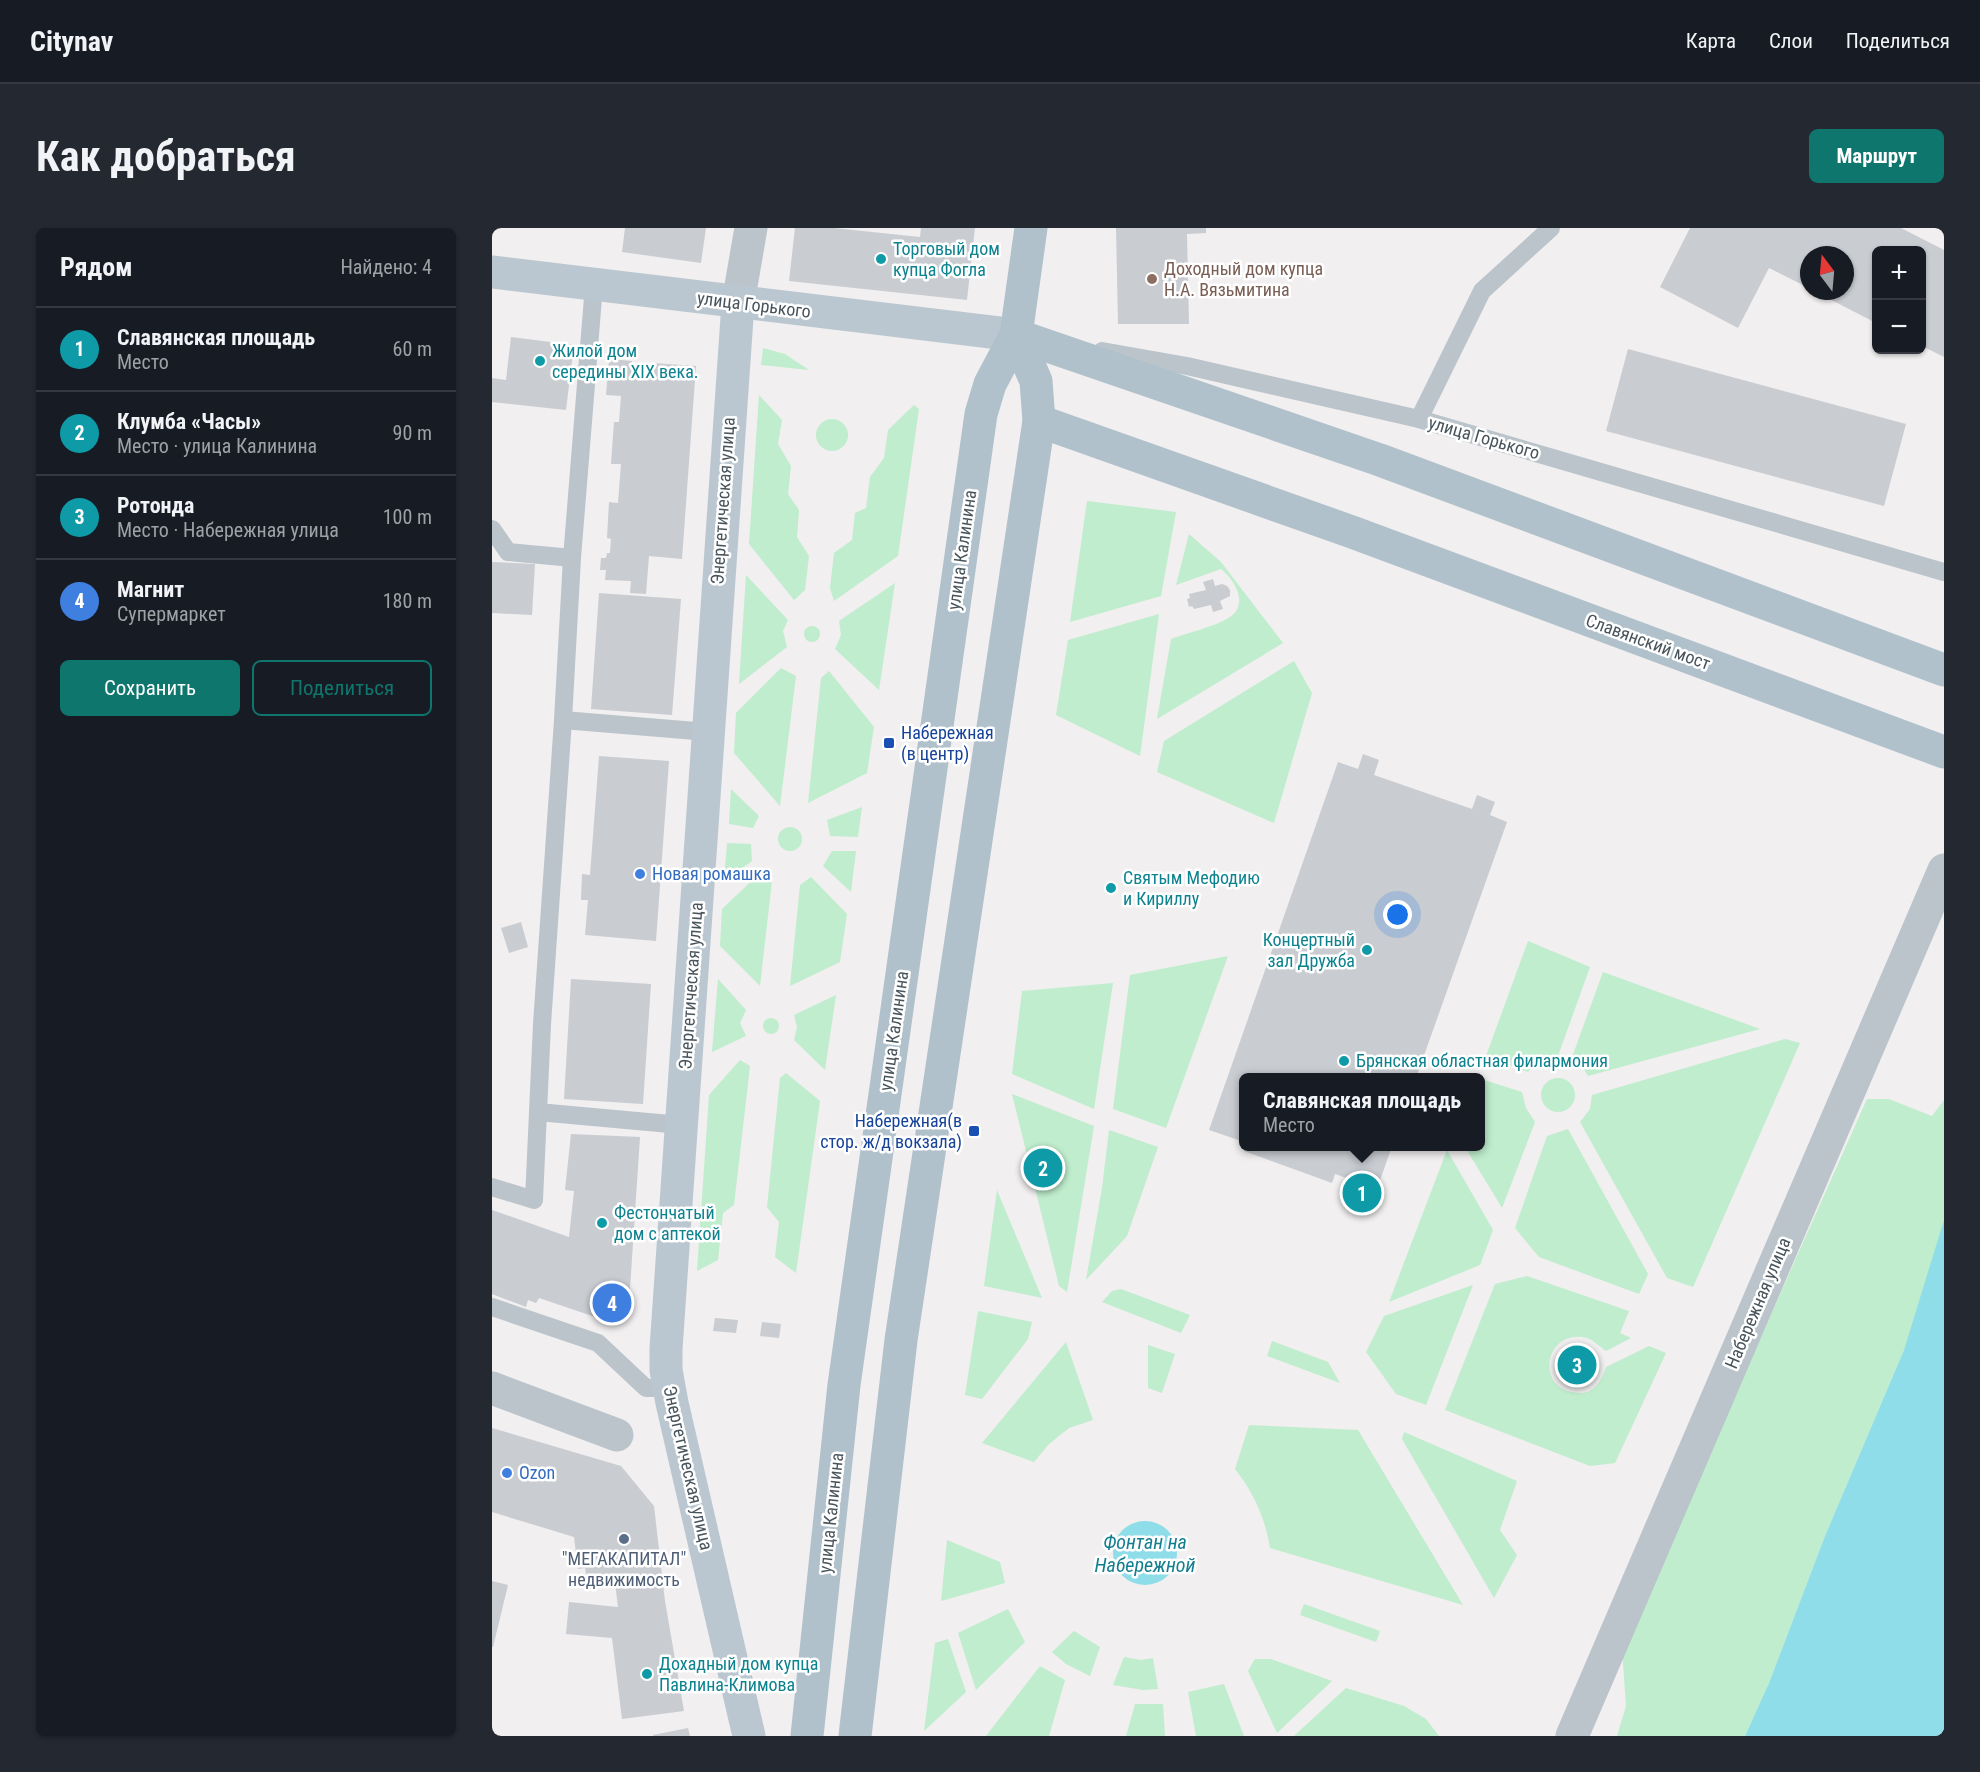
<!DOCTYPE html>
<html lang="ru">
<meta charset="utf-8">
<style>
:root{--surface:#171b24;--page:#242831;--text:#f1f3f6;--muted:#9ea1a6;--line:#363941;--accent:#0f766e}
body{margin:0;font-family:"Roboto Condensed",sans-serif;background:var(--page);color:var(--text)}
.controls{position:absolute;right:18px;top:18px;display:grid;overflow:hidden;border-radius:9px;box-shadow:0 2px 4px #0004}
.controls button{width:54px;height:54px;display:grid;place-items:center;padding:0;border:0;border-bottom:2px solid var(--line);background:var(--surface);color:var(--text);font:30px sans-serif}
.compass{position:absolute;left:1308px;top:18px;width:54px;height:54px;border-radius:50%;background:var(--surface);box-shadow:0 2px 4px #0004;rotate:344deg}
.you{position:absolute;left:906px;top:687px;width:21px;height:21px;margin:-15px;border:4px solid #fff;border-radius:50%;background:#1a73e8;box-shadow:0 0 0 9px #1a73e833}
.badge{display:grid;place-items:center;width:39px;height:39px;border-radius:50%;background:var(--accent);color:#fff;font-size:20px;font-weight:700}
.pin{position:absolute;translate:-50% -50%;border:3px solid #fff;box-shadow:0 2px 6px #0006}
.popup{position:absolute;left:747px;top:845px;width:246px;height:78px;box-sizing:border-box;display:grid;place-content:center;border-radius:9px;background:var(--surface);filter:drop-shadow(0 2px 4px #0005);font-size:20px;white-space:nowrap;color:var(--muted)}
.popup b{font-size:22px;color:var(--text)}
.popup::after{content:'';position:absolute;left:50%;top:100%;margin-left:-12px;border:12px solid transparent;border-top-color:var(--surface)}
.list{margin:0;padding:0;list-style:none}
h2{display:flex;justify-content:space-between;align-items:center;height:78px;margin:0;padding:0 24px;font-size:26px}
h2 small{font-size:20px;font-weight:400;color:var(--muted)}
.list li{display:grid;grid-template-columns:39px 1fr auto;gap:18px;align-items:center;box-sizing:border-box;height:84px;padding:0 24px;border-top:2px solid var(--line)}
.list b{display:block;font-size:22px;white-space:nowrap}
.list p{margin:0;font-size:20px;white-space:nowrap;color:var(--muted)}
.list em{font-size:20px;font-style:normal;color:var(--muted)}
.actions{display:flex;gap:12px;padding:18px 24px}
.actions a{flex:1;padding:14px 0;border:2px solid var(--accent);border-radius:9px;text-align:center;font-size:21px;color:var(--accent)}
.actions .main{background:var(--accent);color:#fff}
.map{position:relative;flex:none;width:1452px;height:1508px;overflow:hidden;border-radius:9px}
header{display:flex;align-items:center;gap:36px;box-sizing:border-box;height:84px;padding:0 30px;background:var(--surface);border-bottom:2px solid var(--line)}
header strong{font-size:28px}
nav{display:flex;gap:33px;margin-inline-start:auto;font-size:21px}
.intro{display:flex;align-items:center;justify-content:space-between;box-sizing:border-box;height:144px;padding:0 36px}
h1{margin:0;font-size:42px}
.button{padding:15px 27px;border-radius:9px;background:var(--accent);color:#fff;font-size:21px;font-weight:700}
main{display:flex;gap:36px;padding:0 36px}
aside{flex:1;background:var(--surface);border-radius:9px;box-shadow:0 2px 4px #0004}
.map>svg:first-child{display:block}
.green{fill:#bfedcd;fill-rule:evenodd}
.water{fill:#8edde8}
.building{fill:#c9ccd1}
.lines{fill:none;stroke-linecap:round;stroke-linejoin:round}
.lane{stroke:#bbc4cb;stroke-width:18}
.street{stroke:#bbc4cb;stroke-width:33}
.secondary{stroke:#bbc7d0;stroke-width:33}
.primary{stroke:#b0c1cc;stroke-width:33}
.culture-dot{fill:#0f9aa8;stroke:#fff;stroke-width:2}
.education-dot{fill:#8d6e63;stroke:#fff;stroke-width:2}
.transit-dot{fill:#1a4fb4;stroke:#fff;stroke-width:2}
.shop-dot{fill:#3f7fe0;stroke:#fff;stroke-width:2}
.service-dot{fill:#5c6f8a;stroke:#fff;stroke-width:2}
.labels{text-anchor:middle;stroke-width:5;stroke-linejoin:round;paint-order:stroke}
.culture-label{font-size:18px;fill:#0d838f;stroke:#fff;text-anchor:start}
.education-label{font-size:18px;fill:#785e54;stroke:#fff;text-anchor:start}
.street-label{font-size:18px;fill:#48545b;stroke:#fff}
.transit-label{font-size:18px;fill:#164399;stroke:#fff;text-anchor:start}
.shop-label{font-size:18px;fill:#366cbe;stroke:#fff;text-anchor:start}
.service-label{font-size:18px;fill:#4e5e75;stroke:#fff}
.water-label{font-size:20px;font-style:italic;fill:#137e8e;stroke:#fff}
</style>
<header>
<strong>Citynav</strong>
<nav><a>Карта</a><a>Слои</a><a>Поделиться</a></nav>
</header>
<div class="intro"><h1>Как добраться</h1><a class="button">Маршрут</a></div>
<main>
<aside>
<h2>Рядом<small>Найдено: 4</small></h2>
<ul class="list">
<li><span class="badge" style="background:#0f9aa8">1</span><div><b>Славянская площадь</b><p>Место</p></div><em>60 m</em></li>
<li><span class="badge" style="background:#0f9aa8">2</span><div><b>Клумба «Часы»</b><p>Место · улица Калинина</p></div><em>90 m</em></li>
<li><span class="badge" style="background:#0f9aa8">3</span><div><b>Ротонда</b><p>Место · Набережная улица</p></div><em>100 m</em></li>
<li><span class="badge" style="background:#3f7fe0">4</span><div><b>Магнит</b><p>Супермаркет</p></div><em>180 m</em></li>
</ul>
<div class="actions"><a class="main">Сохранить</a><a>Поделиться</a></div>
</aside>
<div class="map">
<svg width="1452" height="1508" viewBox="0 0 1452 1508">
<rect width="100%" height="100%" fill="#f1efef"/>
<!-- green -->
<g class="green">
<polygon points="271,120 293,126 317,142 269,137"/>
<polygon points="267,167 290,192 286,216 299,238 296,266 307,282 305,309 317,328 313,362 302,372 257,316"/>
<polygon points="422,177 427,181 406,328 342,373 338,360 342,325 360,312 363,285 374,280 378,249 392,230 396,202"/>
<circle cx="340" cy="207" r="16"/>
<polygon points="595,273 684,284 669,368 578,394"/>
<path d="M 697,306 L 729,334 L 791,415 L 665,491 L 679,411 C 695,405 725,398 738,389 C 757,376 743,352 729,341 L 684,357 Z"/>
<polygon points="254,347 296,392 291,403 295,419 247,456"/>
<polygon points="403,355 387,462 343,421 349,407 347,393"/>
<polygon points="667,386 648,528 564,487 576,412"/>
<circle cx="320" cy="406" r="8"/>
<polygon points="802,433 820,465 782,595 665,544 672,513"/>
<polygon points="289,440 304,448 288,578 242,525 244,485"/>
<polygon points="337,443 382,499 375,545 316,575 329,450"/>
<polygon points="239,561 267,588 261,600 237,596"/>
<polygon points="370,579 366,609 338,608 335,592"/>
<circle cx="298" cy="611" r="12"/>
<polygon points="235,615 259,616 260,633 232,653"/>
<polygon points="340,623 364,623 359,664 331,638"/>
<polygon points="269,644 280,653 268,758 228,718 230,681"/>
<polygon points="319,649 355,686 348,734 298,758 308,657"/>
<path d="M 1036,713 L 1098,739 L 1066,828 C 1053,831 1044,833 1036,844 L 994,828 Z"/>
<polygon points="736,728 674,900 621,881 638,747"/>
<polygon points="1111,744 1268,801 1096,848 1090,838 1079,832"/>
<polygon points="226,751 254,782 248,795 254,808 220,824"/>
<polygon points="621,755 602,881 520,846 530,763"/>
<polygon points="344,767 333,842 302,812 305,799 302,787"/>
<circle cx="279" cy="798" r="8"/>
<polygon points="1293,811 1308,815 1201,1059 1175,1050 1088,894 1098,881 1100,867"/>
<polygon points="248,832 258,838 242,977 231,985 226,1032 205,1043 217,867"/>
<polygon points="294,845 328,873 304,1045 283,1029 287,994 275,979 288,850"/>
<circle cx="1066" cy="867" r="17"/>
<polygon points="989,851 1030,864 1034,880 1043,894 1010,980 973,919 988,918"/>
<path d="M 520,866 L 602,898 L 575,1064 L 567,1058 ZM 548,923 C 561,931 564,937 560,951 L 550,955 L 541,949 L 539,930 Z"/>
<polygon points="1375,871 1397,871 1440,888 1452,872 1452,992 1438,1040 1412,1122 1333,1308 1277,1455 1253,1508 1125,1508 1134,1478 1130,1421"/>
<polygon points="1076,901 1156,1046 1147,1066 1047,1029 1023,1000 1055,908"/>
<polygon points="617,902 666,919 635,1008 594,1052 610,960"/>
<polygon points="955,922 1001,1002 988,1037 897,1074"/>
<polygon points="505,962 550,1070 492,1058"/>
<path d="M 1035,1048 L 1137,1083 L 1128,1105 L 1139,1110 L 1114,1123 C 1108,1119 1101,1112 1095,1110 C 1053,1099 1040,1163 1087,1165 C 1103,1166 1110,1151 1114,1139 L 1157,1118 L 1174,1125 L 1123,1235 L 1098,1238 L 953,1182 L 1003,1056 Z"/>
<polygon points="981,1057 934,1177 904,1166 874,1124 892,1088"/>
<polygon points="629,1061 698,1087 689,1105 610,1074 620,1063"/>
<polygon points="486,1083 540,1094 536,1111 490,1171 473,1167"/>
<polygon points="780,1113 836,1134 848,1155 775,1128"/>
<polygon points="574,1114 601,1192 577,1200 557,1216 542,1234 490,1215"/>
<polygon points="656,1117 683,1126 670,1165 656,1160"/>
<path d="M 757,1197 L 866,1202 L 971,1377 L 778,1320 C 773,1290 762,1265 743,1241 Z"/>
<polygon points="912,1204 1025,1253 1008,1302 1025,1327 1002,1370 910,1211"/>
<polygon points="455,1312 508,1334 513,1355 449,1373"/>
<polygon points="812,1376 888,1403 884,1414 808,1387"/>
<polygon points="516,1381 533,1414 484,1462 466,1405"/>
<polygon points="582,1403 608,1419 598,1448 574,1436 560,1424"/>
<polygon points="456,1411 474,1464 432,1503 443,1415"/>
<polygon points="632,1429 649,1432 661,1430 666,1461 651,1462 621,1457"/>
<polygon points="763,1431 779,1431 840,1453 785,1505 756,1443"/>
<polygon points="548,1438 573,1452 557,1508 494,1508"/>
<polygon points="732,1456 752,1508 704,1508 696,1464"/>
<polygon points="854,1460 912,1478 934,1491 947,1508 802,1508"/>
<polygon points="643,1476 671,1476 673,1508 634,1508"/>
</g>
<!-- water -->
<g class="water">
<polygon points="1452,992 1452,1508 1253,1508 1277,1455 1333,1308 1412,1122"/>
<circle cx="653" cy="1325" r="32"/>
</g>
<!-- building -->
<g class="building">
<polygon points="133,0 214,0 209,35 130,24"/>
<polygon points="303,0 342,0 428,9 429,0 483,0 475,72 297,53"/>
<polygon points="624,0 714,0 714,5 695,6 697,96 626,96"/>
<polygon points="1198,0 1409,0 1452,22 1452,129 1430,118 1430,22 1384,22 1384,95 1322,63 1353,63 1353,27 1317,27 1317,60 1277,40 1246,100 1168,59"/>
<polygon points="19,109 82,117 74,182 0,174 0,150 14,152"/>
<polygon points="1136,121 1414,196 1392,278 1114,203"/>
<polygon points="117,131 140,133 140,143 160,145 161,135 204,138 190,331 157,328 154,366 138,365 139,353 113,352 114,342 108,342 109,330 114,330 115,325 118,325 119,311 115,310 117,274 126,275 129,236 119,236 122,194 127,194 129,168 114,167"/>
<polygon points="0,334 43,336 40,387 0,385"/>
<polygon points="721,351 723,358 730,356 735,358 738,362 738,368 728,373 731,381 721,384 719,377 702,381 700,378 697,379 695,371 698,370 697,366 714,362 711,354"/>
<polygon points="107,365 189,371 180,487 99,481"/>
<polygon points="871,526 887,532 882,547 980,581 985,567 1003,574 998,587 1015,594 924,850 752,850 752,914 717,902 846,534 866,541"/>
<polygon points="107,528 177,533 164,713 93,707 96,672 89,672 90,646 98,647"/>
<polygon points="29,694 36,719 17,725 9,700"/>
<polygon points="79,751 159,756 151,876 72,871"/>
<polygon points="79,906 148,909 137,1076 115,1093 47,1070 44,1075 36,1072 34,1079 0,1066 0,982 77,1009 82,963 73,962"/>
<polygon points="753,918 900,918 885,961 843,946 840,955 752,923"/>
<polygon points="548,923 559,930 563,940 560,951 550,955 541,948 539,939 539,930"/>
<polygon points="223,1090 246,1092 244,1105 221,1103"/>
<polygon points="270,1094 289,1096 287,1110 268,1108"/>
<polygon points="1086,1126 1096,1132 1095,1144 1085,1149 1075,1143 1075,1131"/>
<polygon points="0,1200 129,1238 162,1278 173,1373 192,1483 130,1491 120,1410 74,1406 77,1374 126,1379 122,1347 95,1351 93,1340 86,1341 82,1309 0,1284"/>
<polygon points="0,1353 16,1357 1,1419 0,1419"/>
<polygon points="196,1500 198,1508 161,1508 161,1507"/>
</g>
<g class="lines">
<!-- lane -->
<g class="lane">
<polyline points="610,123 695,138 927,191 1452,344"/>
<polyline points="927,191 990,63 1059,0"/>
<polyline points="0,301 16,324 80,330"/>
<polyline points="71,492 216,504"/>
<polyline points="46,884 50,796 71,492 80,330 102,57"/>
<polyline points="0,959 42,972 46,884 189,897"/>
<polyline points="0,1079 106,1115 154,1160 178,1160"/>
</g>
<!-- street -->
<g class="street">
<polyline points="246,75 259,0"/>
<polyline points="0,1160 125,1207"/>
<polyline points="1080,1508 1452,642"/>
</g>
<!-- secondary -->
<g class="secondary">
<polyline points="0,44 524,107"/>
<polyline points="246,75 174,1121 174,1142 180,1175 257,1508"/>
</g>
<!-- primary -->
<g class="primary">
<polyline points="524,107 888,232 1452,442"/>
<polyline points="547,193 860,304 1452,524"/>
<polyline points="315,1508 352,1157 489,186 498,156 524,107 539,0"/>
<polyline points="363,1508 409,1112 547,193 544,153 524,107"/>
</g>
</g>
<!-- markers -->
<g class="culture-dot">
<circle cx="389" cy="31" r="6"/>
<circle cx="48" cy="133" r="6"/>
<circle cx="619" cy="660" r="6"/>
<circle cx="875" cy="722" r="6"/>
<circle cx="852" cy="833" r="6"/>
<circle cx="110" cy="995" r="6"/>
<circle cx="155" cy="1446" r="6"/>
</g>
<circle class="education-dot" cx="660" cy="51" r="6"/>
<g class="transit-dot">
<rect x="391" y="509" width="12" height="12" rx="3"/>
<rect x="476" y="897" width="12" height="12" rx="3"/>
</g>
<g class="shop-dot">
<circle cx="148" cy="646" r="6"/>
<circle cx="15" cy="1245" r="6"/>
</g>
<circle class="service-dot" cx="132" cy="1311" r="6"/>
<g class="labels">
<!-- culture labels -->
<g class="culture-label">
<text x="401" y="27">Торговый дом<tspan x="401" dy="21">купца Фогла</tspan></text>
<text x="60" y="129">Жилой дом<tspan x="60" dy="21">середины XIX века.</tspan></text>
<text x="631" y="656">Святым Мефодию<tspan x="631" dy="21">и Кириллу</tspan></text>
<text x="863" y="718" text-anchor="end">Концертный<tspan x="863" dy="21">зал Дружба</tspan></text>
<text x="864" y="839">Брянская областная филармония</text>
<text x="122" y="991">Фестончатый<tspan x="122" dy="21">дом с аптекой</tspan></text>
<text x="167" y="1442">Дохадный дом купца<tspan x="167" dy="21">Павлина-Климова</tspan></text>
</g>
<!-- education labels -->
<g class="education-label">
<text x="672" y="47">Доходный дом купца<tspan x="672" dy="21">Н.А. Вязьмитина</tspan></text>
</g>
<!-- street labels -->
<g class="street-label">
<text transform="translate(262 77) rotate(7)" y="6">улица Горького</text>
<text transform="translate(992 210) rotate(16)" y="6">улица Горького</text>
<text transform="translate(231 273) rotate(-86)" y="6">Энергетическая улица</text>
<text transform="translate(470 322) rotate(-82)" y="6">улица Калинина</text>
<text transform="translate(1156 414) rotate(20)" y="6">Славянский мост</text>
<text transform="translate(199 758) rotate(-86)" y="6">Энергетическая улица</text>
<text transform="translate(402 803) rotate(-82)" y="6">улица Калинина</text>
<text transform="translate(1266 1075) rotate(-67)" y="6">Набережная улица</text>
<text transform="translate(196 1240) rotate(77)" y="6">Энергетическая улица</text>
<text transform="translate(339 1285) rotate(-84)" y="6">улица Калинина</text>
</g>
<!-- transit labels -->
<g class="transit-label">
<text x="409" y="511">Набережная<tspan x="409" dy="21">(в центр)</tspan></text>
<text x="470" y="899" text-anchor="end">Набережная(в<tspan x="470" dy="21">стор. ж/д вокзала)</tspan></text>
</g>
<!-- shop labels -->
<g class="shop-label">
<text x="160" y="652">Новая ромашка</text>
<text x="27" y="1251">Ozon</text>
</g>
<!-- service labels -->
<g class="service-label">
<text x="132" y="1337">"МЕГАКАПИТАЛ"<tspan x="132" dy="21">недвижимость</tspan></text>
</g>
<!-- water labels -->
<g class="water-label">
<text x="653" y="1321">Фонтан на<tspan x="653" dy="23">Набережной</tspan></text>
</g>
</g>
</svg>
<div class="controls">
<button>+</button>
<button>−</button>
</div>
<svg class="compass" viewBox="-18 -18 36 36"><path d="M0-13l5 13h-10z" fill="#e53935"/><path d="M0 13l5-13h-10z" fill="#9ea1a6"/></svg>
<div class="you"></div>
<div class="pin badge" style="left:870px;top:965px;background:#0f9aa8">1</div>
<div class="popup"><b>Славянская площадь</b>Место</div>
<div class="pin badge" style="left:551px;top:940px;background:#0f9aa8">2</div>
<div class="pin badge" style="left:1085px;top:1137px;background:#0f9aa8">3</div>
<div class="pin badge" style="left:120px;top:1075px;background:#3f7fe0">4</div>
</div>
</main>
